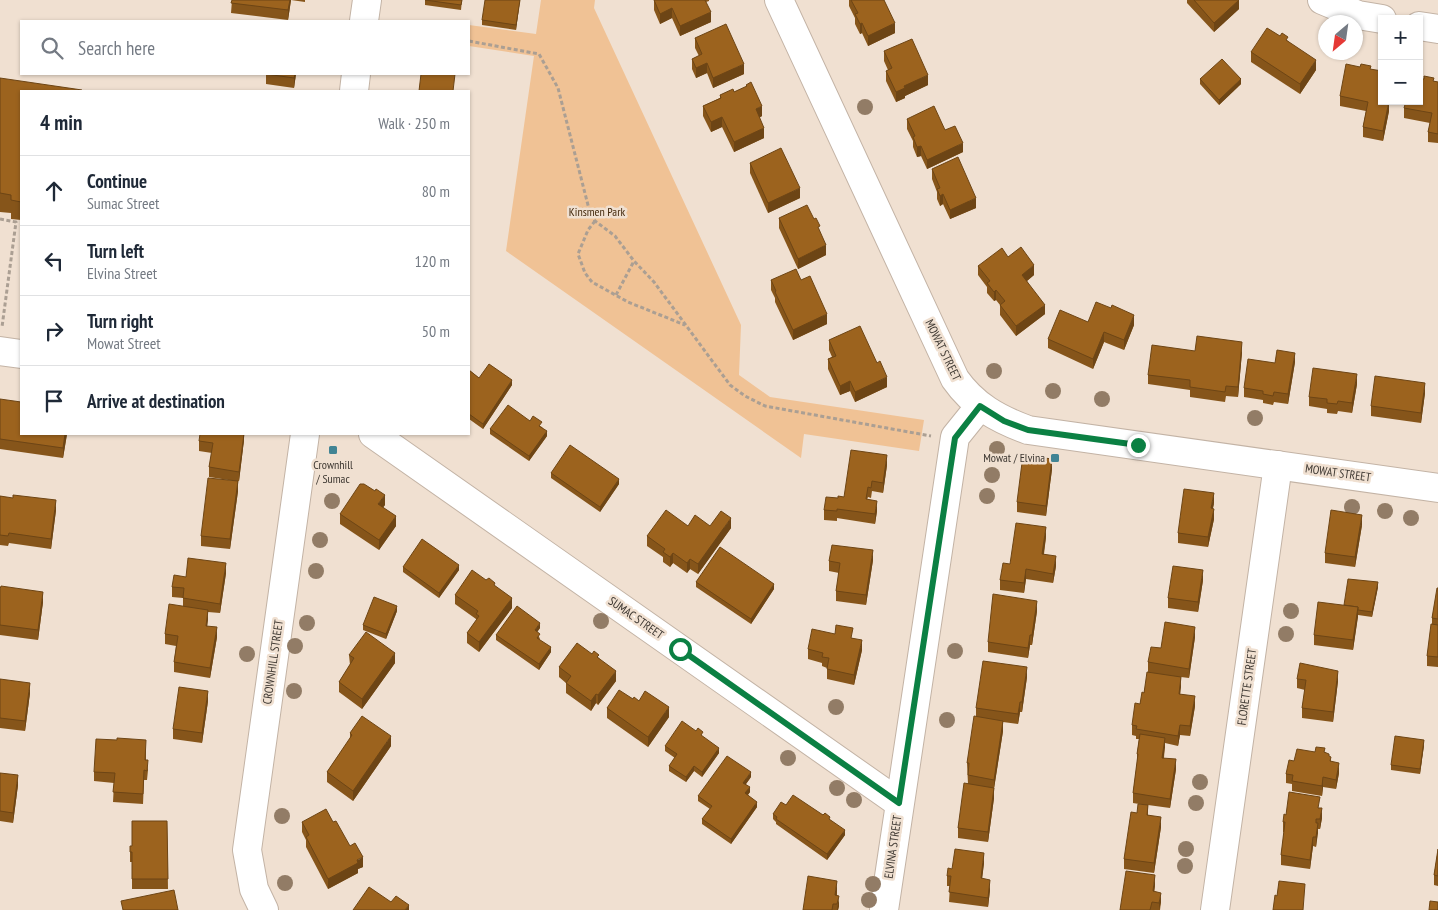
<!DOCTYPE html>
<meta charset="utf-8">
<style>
:root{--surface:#fff;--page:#f2f2f3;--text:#1f2937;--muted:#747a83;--line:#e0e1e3}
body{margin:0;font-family:"PT Sans Narrow",sans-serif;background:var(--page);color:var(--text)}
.controls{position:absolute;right:15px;top:15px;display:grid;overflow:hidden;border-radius:0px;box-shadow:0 1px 4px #0004}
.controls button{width:45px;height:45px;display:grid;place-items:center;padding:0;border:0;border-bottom:1px solid var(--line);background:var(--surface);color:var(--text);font:25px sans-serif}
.compass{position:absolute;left:1318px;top:15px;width:45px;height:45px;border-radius:50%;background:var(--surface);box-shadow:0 1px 4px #0004;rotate:209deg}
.stop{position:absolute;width:15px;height:15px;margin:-11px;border:4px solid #0b8043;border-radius:50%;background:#fff}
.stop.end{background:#0b8043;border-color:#fff;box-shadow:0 1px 5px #0008}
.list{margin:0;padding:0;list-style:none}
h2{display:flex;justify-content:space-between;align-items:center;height:65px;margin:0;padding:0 20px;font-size:21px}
h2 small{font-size:16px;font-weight:400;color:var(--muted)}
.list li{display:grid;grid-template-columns:32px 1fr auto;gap:15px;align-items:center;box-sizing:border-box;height:70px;padding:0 20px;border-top:1px solid var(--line)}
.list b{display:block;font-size:19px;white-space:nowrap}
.list p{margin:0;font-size:16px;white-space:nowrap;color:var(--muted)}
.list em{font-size:16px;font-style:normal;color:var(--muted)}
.icon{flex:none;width:28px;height:28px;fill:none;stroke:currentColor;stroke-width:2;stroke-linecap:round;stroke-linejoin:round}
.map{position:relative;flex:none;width:1438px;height:910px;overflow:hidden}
.search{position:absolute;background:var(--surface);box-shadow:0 1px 4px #0004;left:20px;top:20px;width:450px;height:55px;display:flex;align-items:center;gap:12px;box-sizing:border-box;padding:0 18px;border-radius:0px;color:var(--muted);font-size:19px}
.panel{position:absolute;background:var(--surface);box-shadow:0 1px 4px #0004;left:20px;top:90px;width:450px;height:345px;border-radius:0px}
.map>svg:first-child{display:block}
.green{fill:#f0c295}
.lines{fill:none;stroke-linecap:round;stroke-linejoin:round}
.minor-casing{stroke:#c3b3a5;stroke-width:30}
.path{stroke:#ab9f93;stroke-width:3;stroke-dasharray:4 2.5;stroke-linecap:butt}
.minor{stroke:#fff;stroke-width:28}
.tree{fill:#927c66}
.wall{fill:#86551a}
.shaded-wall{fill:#6d4515}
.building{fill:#9c631e;stroke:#6d4515}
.route{stroke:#0b8043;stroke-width:6}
.poi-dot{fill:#418494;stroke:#f0e0d1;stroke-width:2}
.labels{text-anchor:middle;stroke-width:5;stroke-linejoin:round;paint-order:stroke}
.park-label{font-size:12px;fill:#452b0f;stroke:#f0e0d1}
.street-label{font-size:12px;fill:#3d3731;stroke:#f0e0d1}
.poi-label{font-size:12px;fill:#3d3731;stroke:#f0e0d1;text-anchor:end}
</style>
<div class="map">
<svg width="1438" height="910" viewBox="0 0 1438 910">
<rect width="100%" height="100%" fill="#f0e0d1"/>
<!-- green -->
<polygon class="green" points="541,0 595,0 594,8 741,325 739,375 770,397 924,420 919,451 804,434 801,458 506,251 534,56 469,46 469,25 536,34"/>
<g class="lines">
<defs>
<g id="minor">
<path d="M 779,0 L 955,379 C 974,406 998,419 1028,430 L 1438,488"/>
<polyline points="1322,0 1358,15 1382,19"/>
<polyline points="364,21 367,0"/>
<polyline points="1419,26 1438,29"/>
<polyline points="354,91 356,74"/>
<polyline points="0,351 21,354"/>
<polyline points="373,434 899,803"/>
<polyline points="264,910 254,889 247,850 305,434"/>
<polyline points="884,910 955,437 980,406"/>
<polyline points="1215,910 1278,465"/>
</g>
</defs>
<!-- minor casing -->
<use href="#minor" class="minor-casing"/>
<!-- path -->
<g class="path">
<polyline points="469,41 539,54 558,88 589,209 595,221 615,236 634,261 654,282 730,385 745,396 765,406 931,436"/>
<polyline points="0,219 16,222 2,327"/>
<polyline points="595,221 588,230 578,254 585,273 592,282 628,302 685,325"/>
<polyline points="616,295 634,261"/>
</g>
<!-- minor -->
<use href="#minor" class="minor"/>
</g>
<!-- trees -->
<g class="tree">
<circle cx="865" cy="107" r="8"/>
<circle cx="994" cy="371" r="8"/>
<circle cx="1053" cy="391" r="8"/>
<circle cx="1102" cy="399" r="8"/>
<circle cx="1255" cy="418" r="8"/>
<circle cx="997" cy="449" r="8"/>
<circle cx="992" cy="475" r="8"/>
<circle cx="987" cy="496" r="8"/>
<circle cx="332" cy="501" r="8"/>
<circle cx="1352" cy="507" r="8"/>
<circle cx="1385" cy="511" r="8"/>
<circle cx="1411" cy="518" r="8"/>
<circle cx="320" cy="540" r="8"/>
<circle cx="316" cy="571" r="8"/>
<circle cx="1291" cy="611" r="8"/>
<circle cx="601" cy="621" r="8"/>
<circle cx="307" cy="623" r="8"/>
<circle cx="1286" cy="634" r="8"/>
<circle cx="295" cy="646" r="8"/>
<circle cx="955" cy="651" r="8"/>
<circle cx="247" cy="654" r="8"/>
<circle cx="294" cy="691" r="8"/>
<circle cx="836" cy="707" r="8"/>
<circle cx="947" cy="720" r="8"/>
<circle cx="788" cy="758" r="8"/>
<circle cx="1200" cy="782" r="8"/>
<circle cx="837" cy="788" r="8"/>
<circle cx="854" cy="800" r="8"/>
<circle cx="1196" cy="803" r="8"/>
<circle cx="282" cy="816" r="8"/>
<circle cx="1186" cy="849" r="8"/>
<circle cx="1185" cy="866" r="8"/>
<circle cx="285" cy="883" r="8"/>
<circle cx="873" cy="884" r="8"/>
<circle cx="869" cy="900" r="8"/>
</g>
<!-- wall -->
<g class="wall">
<polygon points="232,0 305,0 305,2 291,0 288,20 231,13"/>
<polygon points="425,0 462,0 461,10 425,5"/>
<polygon points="520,0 516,30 482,25 482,20"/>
<polygon points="654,0 709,0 709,1 706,2 711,22 680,36 672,18 660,24 654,10"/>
<polygon points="849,0 884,0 895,33 868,46 862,33 860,34 855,24 855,18 849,6"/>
<polygon points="1187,0 1239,0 1239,9 1214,32 1187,3"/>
<polygon points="1280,36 1288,41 1316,70 1300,94 1251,62 1251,52"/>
<polygon points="695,38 744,74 713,88 707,73 696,78 692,69 692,59 699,56 695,48"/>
<polygon points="884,51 928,85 905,96 905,98 896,102 886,81 886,71 888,70 884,61"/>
<polygon points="1371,69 1382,101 1389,111 1383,141 1363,137 1363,127 1366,111 1340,106 1340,96"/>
<polygon points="266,74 296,74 294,88 266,84"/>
<polygon points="0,78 21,91 21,220 11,219 11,213 0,212"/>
<polygon points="1200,79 1241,84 1219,105 1200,84"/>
<polygon points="1434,81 1438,82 1438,143 1428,142 1428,132 1430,123 1404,118 1404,108"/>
<polygon points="746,85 762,116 759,118 764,138 734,152 722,127 711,132 703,116 703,106 720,98 720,95 734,92 746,87"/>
<polygon points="907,119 945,130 963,152 927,169 921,156 917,157 913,147 913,141 907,129"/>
<polygon points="750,163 800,198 768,213 750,173"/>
<polygon points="932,169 976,208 950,219 943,204 940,206 937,199 937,192 932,179"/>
<polygon points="779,218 820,232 826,255 798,269 779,228"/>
<polygon points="1008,257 1034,275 1027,281 1045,314 1016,336 1000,315 1000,305 996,300 994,301 987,293 987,287 978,275 978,266"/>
<polygon points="771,280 801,280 827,324 793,340 775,302 775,298 771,290"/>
<polygon points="1088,322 1134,325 1124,350 1104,342 1093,369 1048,348 1048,339"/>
<polygon points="829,340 887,387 855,402 850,391 840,395 828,369 828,359 832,357 829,350"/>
<polygon points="1195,351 1242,352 1238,397 1226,396 1225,402 1190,397 1190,390 1148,384 1148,375"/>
<polygon points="1295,362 1288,404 1274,402 1273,405 1263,403 1263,400 1244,397 1244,388 1275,363"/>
<polygon points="469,370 479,378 512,385 483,429 469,419"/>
<polygon points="1357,384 1352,413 1338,411 1337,414 1327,413 1327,409 1309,406 1309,397"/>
<polygon points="1425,393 1421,423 1371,416 1371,406"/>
<polygon points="0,399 21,434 67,434 63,458 0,449"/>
<polygon points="530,421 542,427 547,436 529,461 490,434 490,429"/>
<polygon points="244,434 244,440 239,481 238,481 238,491 230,549 201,546 201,536 235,481 209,477 209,467 212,453 199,451 199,441"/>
<polygon points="887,465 883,493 872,491 871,498 868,497 867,500 877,511 875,524 837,518 837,521 824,520 824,510 838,498 844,497"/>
<polygon points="1052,469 1046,516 1017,512 1017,502"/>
<polygon points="551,473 619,484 600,512 551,478"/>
<polygon points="0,496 56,510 51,549 9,543 8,546 0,545"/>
<polygon points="1214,503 1213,508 1214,519 1208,547 1178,543 1178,533"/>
<polygon points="385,505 383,507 396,526 379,550 340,524 340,514"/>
<polygon points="1362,525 1355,567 1325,563 1325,553"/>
<polygon points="688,526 710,526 731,528 698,574 690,569 687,573 673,563 670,567 663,562 663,557 647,546 647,536"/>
<polygon points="1046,537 1044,554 1056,566 1053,583 1026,579 1024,593 1000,590 1000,580 1010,564"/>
<polygon points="873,560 866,605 836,601 836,591 839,573 829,571 829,561"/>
<polygon points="403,567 459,570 439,598 403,572"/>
<polygon points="226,573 220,613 208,612 207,626 217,637 210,678 174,672 174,662 176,646 165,644 165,634 183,607 183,598 172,597 172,587 186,577"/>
<polygon points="1203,580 1198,612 1168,608 1168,598"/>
<polygon points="696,582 774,589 751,624 696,587"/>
<polygon points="495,586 512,608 479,652 467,643 467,633 476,621 476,619 455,604 455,595"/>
<polygon points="1378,587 1372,617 1358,615 1353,650 1314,645 1314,635 1344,605"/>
<polygon points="1438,588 1438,667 1427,666 1427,656 1432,624 1432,618"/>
<polygon points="0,589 43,602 38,640 0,635"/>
<polygon points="397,611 386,639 363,630 363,625"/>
<polygon points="1037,611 1032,645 1030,645 1028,658 988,652 988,642"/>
<polygon points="540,628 537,632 540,639 539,639 551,652 539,670 496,640 496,635"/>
<polygon points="1195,637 1189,678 1181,677 1180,694 1195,706 1190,736 1180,735 1178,746 1165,743 1164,758 1176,769 1170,808 1148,805 1148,815 1161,827 1154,873 1124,869 1124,859 1137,813 1145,805 1133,803 1133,793 1137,763 1137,754 1139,739 1136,739 1136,736 1132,735 1132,725 1144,693 1148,672 1148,662 1161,648"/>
<polygon points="853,638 862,650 854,685 827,679 827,668 822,666 822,663 808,659 808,649"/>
<polygon points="592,654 599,658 616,681 598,705 596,703 591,711 566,693 566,683 559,677 559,667"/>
<polygon points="349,655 395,663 362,709 339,692 339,682 350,665"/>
<polygon points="1027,677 1022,712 1020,712 1018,724 1003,722 1003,731 994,788 994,798 988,842 958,838 958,828 968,784 967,763 976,717 976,708"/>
<polygon points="0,679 30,693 25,731 0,728"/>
<polygon points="1297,679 1338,681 1333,722 1302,718 1302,708 1305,690 1297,688"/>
<polygon points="633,699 639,701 669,717 648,747 607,718 607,708"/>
<polygon points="208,701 202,743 173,739 173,729"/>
<polygon points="350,733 391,746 353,801 327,782 327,772 350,739"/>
<polygon points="703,737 719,753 702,777 694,771 686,782 669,771 669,766 675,758 665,751 665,746"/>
<polygon points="1424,745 1420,774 1391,770 1391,765"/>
<polygon points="146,750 146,760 148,770 147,780 144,780 143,804 113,802 114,783 94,781 94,772"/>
<polygon points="1315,752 1325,752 1329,756 1331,761 1339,773 1336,789 1323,787 1322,796 1292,791 1292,784 1286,783 1286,774 1294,761"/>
<polygon points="0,773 18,785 13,823 0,821"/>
<polygon points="751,777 746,784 750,792 748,795 757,807 731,844 702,824 702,819 710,809 698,801 698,796"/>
<polygon points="786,805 823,815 830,820 845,835 827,860 776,824 776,822 773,819 773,814"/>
<polygon points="1320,808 1322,818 1320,829 1318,829 1316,847 1313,846 1310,869 1281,865 1281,855 1284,832 1283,832 1283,822 1286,815"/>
<polygon points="167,821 168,889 132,889 132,862 130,862 130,846 132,846"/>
<polygon points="302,822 333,822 363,867 358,869 358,873 328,889 306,847 306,840 302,832"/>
<polygon points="1438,849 1438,886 1434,885 1434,875"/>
<polygon points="984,863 982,878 990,890 988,907 949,902 950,886 947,886 947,876 952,869"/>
<polygon points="1155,885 1154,892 1161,902 1160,910 1120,910"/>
<polygon points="837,891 837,896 839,906 838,910 803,910"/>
</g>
<!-- shaded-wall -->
<g class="shaded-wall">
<polygon points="290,0 291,0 288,20 288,10"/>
<polygon points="520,0 516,30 516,25"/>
<polygon points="1239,0 1239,9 1214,32 1214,23"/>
<polygon points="672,8 672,18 660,24 660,14"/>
<polygon points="711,12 711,22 680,36 680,26"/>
<polygon points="862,23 862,33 860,34 860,24"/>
<polygon points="895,23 895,33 868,46 868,36"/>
<polygon points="1316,60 1316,70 1300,94 1300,84"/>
<polygon points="707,63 707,73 696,78 696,68"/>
<polygon points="744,64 744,74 713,88 713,78"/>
<polygon points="295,74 296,74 294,88 294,78"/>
<polygon points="928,75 928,85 905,96 905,98 896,102 896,92 904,86"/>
<polygon points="1241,79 1241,84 1219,105 1219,100"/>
<polygon points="1389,101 1389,111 1383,141 1383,131"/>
<polygon points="762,106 762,116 756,119 756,109"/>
<polygon points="722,117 722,127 711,132 711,122"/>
<polygon points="764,128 764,138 734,152 734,142"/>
<polygon points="963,143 963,152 927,169 927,160"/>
<polygon points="921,146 921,156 917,157 917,147"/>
<polygon points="800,188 800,198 768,213 768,203"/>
<polygon points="943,194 943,204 940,206 940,196"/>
<polygon points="976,198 976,208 950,219 950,210"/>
<polygon points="826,245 826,255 798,269 798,259"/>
<polygon points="1034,265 1034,275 1022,285 1022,275"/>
<polygon points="996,290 996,300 994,301 994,292"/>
<polygon points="1045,305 1045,314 1016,336 1016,326"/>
<polygon points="827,314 827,324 793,340 793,330"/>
<polygon points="1134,315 1134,325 1124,350 1124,340"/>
<polygon points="1104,332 1104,342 1093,369 1093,359"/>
<polygon points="1242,342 1242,352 1238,397 1238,387"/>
<polygon points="1295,353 1295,362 1288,404 1288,394"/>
<polygon points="1357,374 1357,384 1352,413 1352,403"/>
<polygon points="887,377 887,387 855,402 855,392"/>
<polygon points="512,380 512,385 483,429 483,424"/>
<polygon points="850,381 850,391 840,395 840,386"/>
<polygon points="1425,383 1425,393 1421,423 1421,413"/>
<polygon points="547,431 547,436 529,461 529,456"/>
<polygon points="65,434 67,434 63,458 63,448"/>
<polygon points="244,434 244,440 239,481 239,472"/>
<polygon points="887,455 887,465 883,493 883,483"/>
<polygon points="1052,459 1052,469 1046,516 1046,506"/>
<polygon points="619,479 619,484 600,512 600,507"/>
<polygon points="238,481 238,491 230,549 230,539"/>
<polygon points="1214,493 1214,503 1211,518 1211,508"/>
<polygon points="385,495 385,505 378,514 378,504"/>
<polygon points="56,500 56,510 51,549 51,539"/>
<polygon points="877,501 877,511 875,524 875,514"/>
<polygon points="1214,509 1214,519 1208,547 1208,537"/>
<polygon points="1362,515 1362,525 1355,567 1355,557"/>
<polygon points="396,516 396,526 379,550 379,540"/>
<polygon points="731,518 731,528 698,574 698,564"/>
<polygon points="1046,527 1046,537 1042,564 1042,554"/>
<polygon points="873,550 873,560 866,605 866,595"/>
<polygon points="673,553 673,563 670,567 670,557"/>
<polygon points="1056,556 1056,566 1053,583 1053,574"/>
<polygon points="690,559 690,569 687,573 687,563"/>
<polygon points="226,563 226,573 220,613 220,604"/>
<polygon points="459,565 459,570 439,598 439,593"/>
<polygon points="1026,569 1026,579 1024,593 1024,583"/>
<polygon points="1203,570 1203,580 1198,612 1198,602"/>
<polygon points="1378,582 1378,587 1372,617 1372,612"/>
<polygon points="774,584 774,589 751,624 751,619"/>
<polygon points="43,592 43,602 38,640 38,630"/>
<polygon points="512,598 512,608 479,652 479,642"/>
<polygon points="1037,601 1037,611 1032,645 1032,635"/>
<polygon points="397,606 397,611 386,639 386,634"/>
<polygon points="1358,607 1358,617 1353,650 1353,640"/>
<polygon points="208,610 208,620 206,636 206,626"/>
<polygon points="540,623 540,628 535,635 535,630"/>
<polygon points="217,627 217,637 210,678 210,668"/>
<polygon points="1195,627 1195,637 1189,678 1189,669"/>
<polygon points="1030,635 1030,645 1028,658 1028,648"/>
<polygon points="862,640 862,650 854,685 854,675"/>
<polygon points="551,647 551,652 539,670 539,664"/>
<polygon points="395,653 395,663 362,709 362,699"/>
<polygon points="1027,667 1027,677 1022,712 1022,702"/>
<polygon points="616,671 616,681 598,705 598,695"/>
<polygon points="1338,671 1338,681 1333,722 1333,712"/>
<polygon points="1181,677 1181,687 1179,704 1179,694"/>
<polygon points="30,683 30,693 25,731 25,721"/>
<polygon points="208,691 208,701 202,743 202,733"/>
<polygon points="596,694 596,703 591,711 591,701"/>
<polygon points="1195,696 1195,706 1190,736 1190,726"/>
<polygon points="1020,702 1020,712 1018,724 1018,714"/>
<polygon points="669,707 669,717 648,747 648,737"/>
<polygon points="1003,721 1003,731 994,789 994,780"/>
<polygon points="1180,725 1180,735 1178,746 1178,736"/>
<polygon points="391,736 391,746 353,801 353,791"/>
<polygon points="1165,738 1165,747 1162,767 1162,758"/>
<polygon points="1424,740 1424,745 1420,774 1420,769"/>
<polygon points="719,748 719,753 702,777 702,772"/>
<polygon points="1176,759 1176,769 1170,808 1170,799"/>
<polygon points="1339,763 1339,773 1336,789 1336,780"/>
<polygon points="694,766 694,771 686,782 686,777"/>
<polygon points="751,772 751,777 743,788 743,783"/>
<polygon points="18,775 18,785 13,823 13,813"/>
<polygon points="1323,777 1323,787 1322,796 1322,786"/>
<polygon points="750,787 750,792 745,798 745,793"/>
<polygon points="994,788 994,798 988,842 988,832"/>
<polygon points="757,802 757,807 731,844 731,839"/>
<polygon points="1322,808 1322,818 1320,829 1320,819"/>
<polygon points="1161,817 1161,827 1154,873 1154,863"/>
<polygon points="1318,823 1318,833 1316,847 1316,837"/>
<polygon points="845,830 845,835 827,860 827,854"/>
<polygon points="1313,837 1313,846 1310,869 1310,860"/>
<polygon points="984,853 984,863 981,888 981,878"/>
<polygon points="363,857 363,867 358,869 358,873 328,889 328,879"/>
<polygon points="1155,875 1155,885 1153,901 1153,891"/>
<polygon points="990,880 990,890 988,907 988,898"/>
<polygon points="837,881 837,891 835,905 835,895"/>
<polygon points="1161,893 1161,902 1159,910 1159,903"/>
<polygon points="839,896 839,906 838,910 837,910"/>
<polygon points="409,905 409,910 405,910"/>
</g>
<!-- building -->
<g class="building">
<polygon points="232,0 290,0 288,10 231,3"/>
<polygon points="425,0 462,0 461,5"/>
<polygon points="485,0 520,0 516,25 482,20"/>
<polygon points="654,0 705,0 711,12 680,26 672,8 660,14"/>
<polygon points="851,0 884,0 895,23 868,36 862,23 860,24 855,14 858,13"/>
<polygon points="1194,0 1239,0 1214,23"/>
<polygon points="726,24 744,64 713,78 707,63 696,68 692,59 702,54 695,38"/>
<polygon points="1267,28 1280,36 1282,33 1288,37 1286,40 1316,60 1300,84 1251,52"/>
<polygon points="912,39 928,75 904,86 905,88 896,92 886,71 892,68 884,51"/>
<polygon points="1222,59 1241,79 1219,100 1200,79"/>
<polygon points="1346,64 1360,67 1361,64 1371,66 1370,69 1382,71 1382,101 1389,101 1383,131 1363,127 1368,102 1340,96"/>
<polygon points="266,74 295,74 294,78"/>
<polygon points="421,74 455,74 453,91 419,91"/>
<polygon points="1424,76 1434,78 1433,81 1438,82 1438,134 1428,132 1432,113 1404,108 1406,101 1419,101 1419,79 1424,79"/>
<polygon points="0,78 82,90 82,91 21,91 21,202 11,200 11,195 0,193"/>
<polygon points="751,82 762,106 756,109 764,128 734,142 722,117 711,122 703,106 721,98 720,95 733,89 734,92 747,86 746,85"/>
<polygon points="934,106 945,130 955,126 963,143 927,160 921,146 917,147 913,137 915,136 907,119"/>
<polygon points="781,148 800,188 768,203 750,163"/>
<polygon points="958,157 976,198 950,210 943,194 940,196 937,189 940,188 932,169"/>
<polygon points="807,205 814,219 816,218 820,226 818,227 826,245 798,259 779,218"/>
<polygon points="1021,247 1034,265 1022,275 1045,305 1016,326 1000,305 1005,301 996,290 994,292 987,283 990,281 978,266 1002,248 1008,257"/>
<polygon points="796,269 801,280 810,276 827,314 793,330 775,292 776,291 771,280"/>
<polygon points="1096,302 1111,308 1112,305 1134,315 1124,340 1104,332 1093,359 1048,339 1060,310 1088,322"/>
<polygon points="860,326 877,363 880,361 887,377 855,392 850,381 840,386 828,359 836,356 829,340"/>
<polygon points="1197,336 1242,342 1238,387 1226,386 1225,392 1190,387 1190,380 1148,375 1152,345 1195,351"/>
<polygon points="1277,350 1295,353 1288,394 1274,392 1273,396 1263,394 1263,391 1244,388 1248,359 1275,363"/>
<polygon points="489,364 512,380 483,424 469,414 469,370 479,378"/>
<polygon points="1313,368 1357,374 1352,403 1338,401 1337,404 1327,403 1327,399 1309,397"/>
<polygon points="1375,376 1425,383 1421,413 1371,406"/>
<polygon points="0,399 21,402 21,434 65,434 63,448 0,439"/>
<polygon points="508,405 530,421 533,416 542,422 539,426 547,431 529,456 490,429"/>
<polygon points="200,434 244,434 239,472 209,467 213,443 199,441"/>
<polygon points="570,445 619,479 600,507 551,473"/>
<polygon points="851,450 887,455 883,483 872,481 871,488 868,487 866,499 877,501 875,514 837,509 837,511 824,510 826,497 838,498 838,496 844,497"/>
<polygon points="1023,455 1052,459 1046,506 1017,502"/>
<polygon points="208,478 238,481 230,539 201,536"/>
<polygon points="360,484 364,484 375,491 376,489 385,495 378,504 396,516 379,540 340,514"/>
<polygon points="1184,489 1214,493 1211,508 1214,509 1208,537 1178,533"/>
<polygon points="13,495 56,500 51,539 9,533 8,536 0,535 0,496 13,498"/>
<polygon points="666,510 688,526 695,515 710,526 721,511 731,518 698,564 690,559 687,563 673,553 670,557 663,552 665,549 647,536"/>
<polygon points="1331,510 1362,515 1355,557 1325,553"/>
<polygon points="1016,523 1046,527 1042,554 1056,556 1053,574 1026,569 1024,583 1000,580 1003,563 1010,564"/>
<polygon points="422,539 459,565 439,593 403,567"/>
<polygon points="832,545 873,550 866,595 836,591 840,563 829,561"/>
<polygon points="720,547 774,584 751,619 696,582"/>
<polygon points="188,558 226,563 220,604 183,598 184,588 172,587 174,575 186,577"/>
<polygon points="1173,566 1203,570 1198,602 1168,598"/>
<polygon points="472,570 486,580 489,578 495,583 494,585 512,598 479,642 467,633 479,616 476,614 478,611 455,595"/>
<polygon points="1348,579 1378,582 1372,612 1358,610 1358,607 1344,605"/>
<polygon points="1,586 43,592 38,630 0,625 0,589"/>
<polygon points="1437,588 1438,588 1438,619 1432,618"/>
<polygon points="993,594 1037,601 1032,635 1030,635 1028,648 988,642"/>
<polygon points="374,597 397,606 386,634 363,625"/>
<polygon points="1318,602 1358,607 1353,640 1314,635"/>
<polygon points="169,604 208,610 206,626 217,627 210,668 174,662 178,636 165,634"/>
<polygon points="517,606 540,623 535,630 540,634 537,638 551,647 539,664 496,635"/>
<polygon points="1165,622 1195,627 1189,669 1148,662 1151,647 1161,648"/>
<polygon points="1431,624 1438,625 1438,657 1427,656"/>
<polygon points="836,625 853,628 851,638 862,640 854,675 827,669 829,658 822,657 823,653 808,649 812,629 835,634"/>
<polygon points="366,632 395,653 362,699 339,682 354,658 349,655"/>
<polygon points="577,643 592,654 594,651 599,655 597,657 616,671 598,695 596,694 591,701 566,683 571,676 559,667"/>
<polygon points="983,661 1027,667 1022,702 1020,702 1018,714 976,708"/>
<polygon points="1300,663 1338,671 1333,712 1302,708 1306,680 1297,679"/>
<polygon points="1147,672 1181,677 1179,694 1195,696 1190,726 1180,725 1178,736 1136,729 1137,726 1132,725 1135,703 1140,704 1142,692 1144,693"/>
<polygon points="0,679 30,683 25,721 0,718"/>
<polygon points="179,687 208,691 202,733 173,729"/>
<polygon points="619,690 633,699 634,697 639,701 645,691 669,707 648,737 607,708"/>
<polygon points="362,716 391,736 353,791 327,772 352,735 350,733"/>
<polygon points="974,716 1003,721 994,780 968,775 969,763 967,763"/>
<polygon points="682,721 696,731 698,728 703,732 701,735 719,748 702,772 694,766 686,777 669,766 677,754 665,746"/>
<polygon points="1140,734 1165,738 1162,758 1176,759 1170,799 1133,793 1138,754 1137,754"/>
<polygon points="1395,736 1424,740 1420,769 1391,765"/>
<polygon points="117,738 146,740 145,760 148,760 147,771 144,770 143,794 113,792 115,773 94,772 96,739 117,740"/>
<polygon points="1316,747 1325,748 1324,752 1329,754 1329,756 1331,757 1330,761 1339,763 1336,780 1323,777 1322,786 1292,781 1293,775 1286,774 1289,760 1294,761 1297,749 1315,752"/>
<polygon points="727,756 751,772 743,783 750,787 745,793 757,802 731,839 702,819 712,806 698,796"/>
<polygon points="0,773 18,775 13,813 0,811"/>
<polygon points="964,783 994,788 988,832 958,828"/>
<polygon points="1289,792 1320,797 1318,808 1322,808 1320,819 1316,819 1316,823 1318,823 1316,837 1313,837 1310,860 1281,855 1285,822 1283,822 1284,814 1286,815"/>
<polygon points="793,795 823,815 825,813 830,817 829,819 845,830 827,854 776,819 777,817 773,814 781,802 786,805"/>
<polygon points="1138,804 1148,805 1147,815 1161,817 1154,863 1124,859 1131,812 1137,813"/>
<polygon points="326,809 333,822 336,821 350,846 355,843 363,857 357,860 358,863 328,879 306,837 309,835 302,822"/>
<polygon points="132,821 167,821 168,879 132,879 132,852 130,852 130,846 132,846"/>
<polygon points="955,849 984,853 981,878 990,880 988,898 949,892 951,876 947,876 948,868 952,869"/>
<polygon points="1438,849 1438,876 1434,875"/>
<polygon points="1126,871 1155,875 1153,891 1161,893 1159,903 1152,902 1150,910 1120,910"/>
<polygon points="808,876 837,881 835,895 839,896 837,904 833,904 832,910 803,910"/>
<polygon points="1279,881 1305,884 1303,910 1273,910 1275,895 1277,896"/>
<polygon points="369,887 391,902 396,896 409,905 405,910 353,910"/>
<polygon points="174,890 178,910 123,910 121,901"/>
<polygon points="1430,901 1438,902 1438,910 1429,910"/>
</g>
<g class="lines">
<!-- route -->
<polyline class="route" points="680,649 899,803 955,438 980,406 1004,421 1028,430 1138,445"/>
</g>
<!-- markers -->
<g class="poi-dot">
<rect x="328" y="445" width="10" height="10" rx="2.5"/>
<rect x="1050" y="453" width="10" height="10" rx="2.5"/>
</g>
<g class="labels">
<!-- park labels -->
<g class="park-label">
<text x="597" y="216">Kinsmen Park</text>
</g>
<!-- street labels -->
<g class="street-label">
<text transform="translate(943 350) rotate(64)" y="4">MOWAT STREET</text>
<text transform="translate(1338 473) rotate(8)" y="4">MOWAT STREET</text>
<text transform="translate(636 618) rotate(35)" y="4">SUMAC STREET</text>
<text transform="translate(273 662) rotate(-82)" y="4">CROWNHILL STREET</text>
<text transform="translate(1247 687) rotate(-82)" y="4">FLORETTE STREET</text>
<text transform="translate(893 847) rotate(-82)" y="4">ELVINA STREET</text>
</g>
<!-- poi labels -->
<g class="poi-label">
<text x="1045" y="462">Mowat / Elvina</text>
<text x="333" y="469" text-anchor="middle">Crownhill<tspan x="333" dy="14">/ Sumac</tspan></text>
</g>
</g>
</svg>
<div class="controls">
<button>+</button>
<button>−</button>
</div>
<svg class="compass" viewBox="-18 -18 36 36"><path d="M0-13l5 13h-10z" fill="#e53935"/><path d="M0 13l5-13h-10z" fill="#747a83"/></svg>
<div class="stop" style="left:680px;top:649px"></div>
<div class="stop end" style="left:1138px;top:445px"></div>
<div class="search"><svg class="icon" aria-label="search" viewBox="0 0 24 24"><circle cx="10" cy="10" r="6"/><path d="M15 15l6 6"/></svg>Search here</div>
<section class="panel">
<h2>4 min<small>Walk · 250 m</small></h2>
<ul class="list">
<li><svg class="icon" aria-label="ahead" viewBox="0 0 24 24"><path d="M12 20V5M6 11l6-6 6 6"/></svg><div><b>Continue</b><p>Sumac Street</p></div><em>80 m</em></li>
<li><svg class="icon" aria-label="left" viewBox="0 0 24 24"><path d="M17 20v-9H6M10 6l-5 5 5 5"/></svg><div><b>Turn left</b><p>Elvina Street</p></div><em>120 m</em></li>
<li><svg class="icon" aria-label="right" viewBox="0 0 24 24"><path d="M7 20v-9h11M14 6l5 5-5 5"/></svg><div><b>Turn right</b><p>Mowat Street</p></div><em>50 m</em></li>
<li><svg class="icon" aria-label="arrive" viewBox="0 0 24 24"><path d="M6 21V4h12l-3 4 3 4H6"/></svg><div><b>Arrive at destination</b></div></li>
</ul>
</section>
</div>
